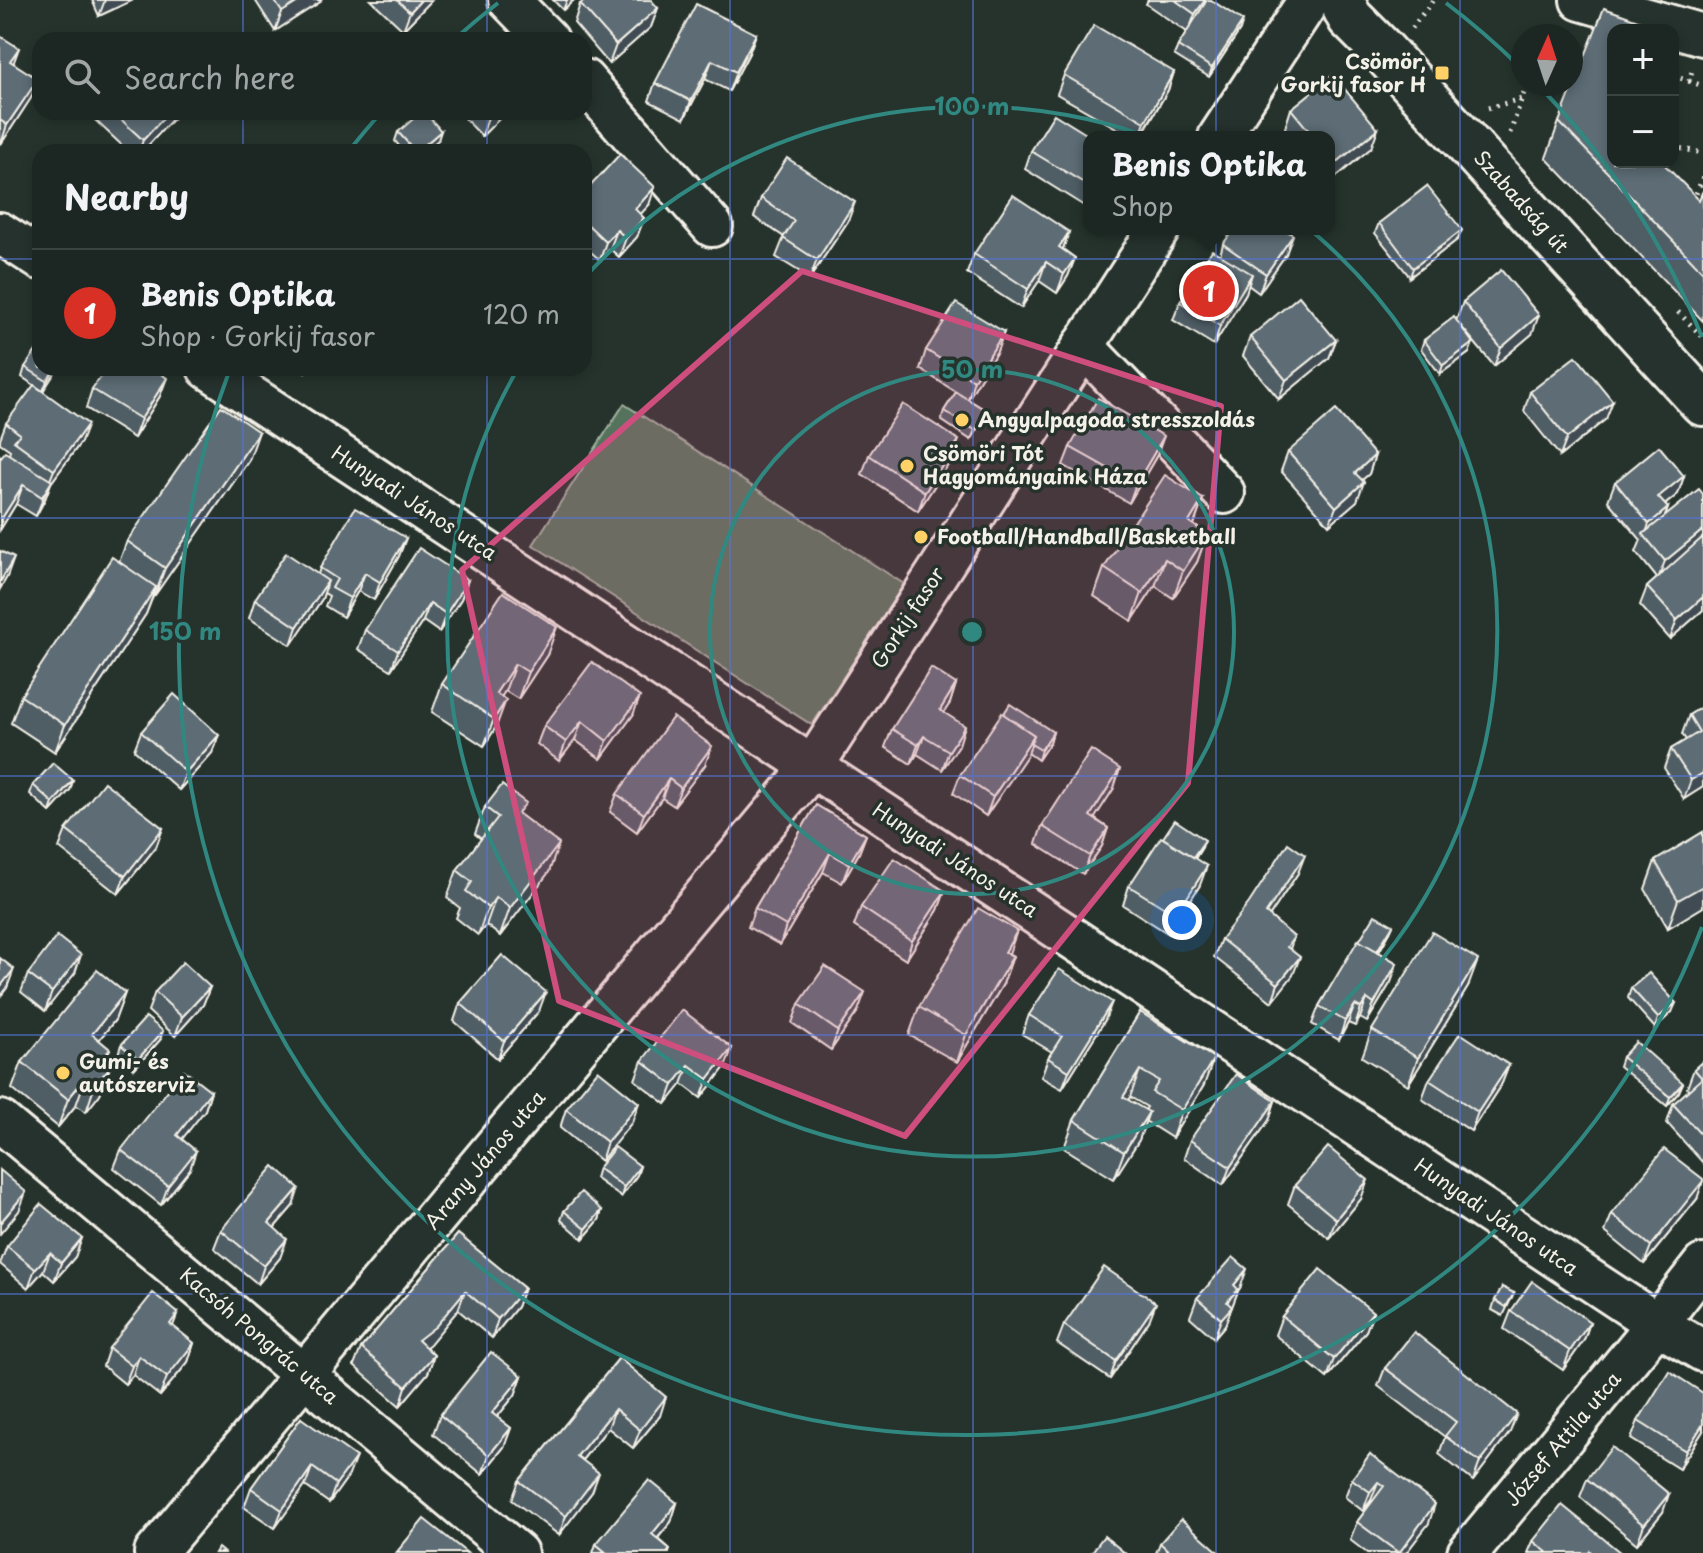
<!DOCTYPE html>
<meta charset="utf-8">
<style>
:root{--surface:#1c2622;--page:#29322f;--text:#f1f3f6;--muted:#a0a5a5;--line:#3a4340;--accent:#d93025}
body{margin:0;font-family:"Playpen Sans",sans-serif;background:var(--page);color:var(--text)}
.controls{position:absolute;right:24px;top:24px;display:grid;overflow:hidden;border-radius:16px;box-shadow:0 4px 12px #0003}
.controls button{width:72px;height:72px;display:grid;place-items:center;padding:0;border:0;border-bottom:2px solid var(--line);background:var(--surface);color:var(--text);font:40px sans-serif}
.compass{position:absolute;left:1511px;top:24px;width:72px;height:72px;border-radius:50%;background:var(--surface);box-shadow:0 4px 12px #0003;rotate:3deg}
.you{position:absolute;left:1182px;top:920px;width:28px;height:28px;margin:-20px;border:6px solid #fff;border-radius:50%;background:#1a73e8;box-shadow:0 0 0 12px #1a73e833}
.badge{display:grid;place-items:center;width:52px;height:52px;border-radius:50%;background:var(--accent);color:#fff;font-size:26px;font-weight:700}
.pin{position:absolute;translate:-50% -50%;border:4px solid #fff;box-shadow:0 2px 8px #0006}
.popup{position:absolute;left:1083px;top:131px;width:252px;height:104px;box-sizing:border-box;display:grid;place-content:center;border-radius:16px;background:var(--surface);filter:drop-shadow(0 2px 6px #0005);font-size:26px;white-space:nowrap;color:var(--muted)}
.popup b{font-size:30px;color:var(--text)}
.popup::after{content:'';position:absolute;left:50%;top:100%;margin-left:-16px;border:16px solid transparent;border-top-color:var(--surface)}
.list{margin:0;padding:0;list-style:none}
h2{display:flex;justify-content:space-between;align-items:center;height:104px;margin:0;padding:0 32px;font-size:34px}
h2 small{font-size:26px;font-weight:400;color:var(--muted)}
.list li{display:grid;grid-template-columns:52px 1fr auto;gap:24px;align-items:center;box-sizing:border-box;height:128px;padding:0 32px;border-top:2px solid var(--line)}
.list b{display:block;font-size:30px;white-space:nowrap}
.list p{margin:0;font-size:26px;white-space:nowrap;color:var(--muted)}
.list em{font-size:26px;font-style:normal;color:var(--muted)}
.icon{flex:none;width:44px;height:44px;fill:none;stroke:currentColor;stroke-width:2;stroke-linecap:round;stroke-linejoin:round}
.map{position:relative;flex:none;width:1703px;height:1553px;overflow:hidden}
.search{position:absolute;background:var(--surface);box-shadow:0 4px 12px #0003;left:32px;top:32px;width:560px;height:88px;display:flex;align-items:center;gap:20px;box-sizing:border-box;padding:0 28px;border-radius:24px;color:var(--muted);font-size:30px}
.panel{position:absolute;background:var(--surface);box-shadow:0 4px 12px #0003;left:32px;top:144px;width:560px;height:232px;border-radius:24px}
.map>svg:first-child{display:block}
.green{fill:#54735b;stroke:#a4b2a2;stroke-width:2}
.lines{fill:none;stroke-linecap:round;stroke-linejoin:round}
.street-casing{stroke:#f4f1e8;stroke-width:46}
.secondary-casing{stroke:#f4f1e8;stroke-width:50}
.path{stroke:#f4f1e8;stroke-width:5;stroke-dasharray:2 6;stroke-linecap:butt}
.street{stroke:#26332d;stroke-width:40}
.secondary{stroke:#26332d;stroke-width:44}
.wall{fill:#505d65;stroke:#f4f1e8;stroke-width:2;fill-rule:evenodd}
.shaded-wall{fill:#414c52;stroke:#f4f1e8;stroke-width:2}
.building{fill:#5d6c75;stroke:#f4f1e8;stroke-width:2}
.marked{fill:#ce4e7e;fill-opacity:0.2;stroke:#ce4e7e;stroke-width:6;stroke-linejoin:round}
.grid{fill:none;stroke:#5377dc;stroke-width:2;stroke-opacity:0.55}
.ring{fill:none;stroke:#318880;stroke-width:4}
.poi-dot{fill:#ffd166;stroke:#26332d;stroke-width:3}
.labels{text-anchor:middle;stroke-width:7;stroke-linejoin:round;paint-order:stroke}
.poi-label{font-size:20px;font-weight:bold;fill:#f4f1e8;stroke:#26332d;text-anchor:start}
.street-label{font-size:20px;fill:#f4f1e8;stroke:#26332d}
.centre{fill:#318880;stroke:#26332d;stroke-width:4}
.ring-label{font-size:24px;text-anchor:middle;font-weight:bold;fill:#318880;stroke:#26332d;stroke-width:7;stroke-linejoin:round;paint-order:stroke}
</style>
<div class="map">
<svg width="1703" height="1553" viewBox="0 0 1703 1553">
<rect width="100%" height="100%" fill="#26332d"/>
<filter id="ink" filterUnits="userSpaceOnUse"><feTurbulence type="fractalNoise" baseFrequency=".0125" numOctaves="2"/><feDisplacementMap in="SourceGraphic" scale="16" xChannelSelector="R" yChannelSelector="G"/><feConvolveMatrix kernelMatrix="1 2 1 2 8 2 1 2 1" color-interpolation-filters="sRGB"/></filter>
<g filter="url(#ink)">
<!-- green -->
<polygon class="green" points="624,404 904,584 812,725 533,545"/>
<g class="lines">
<defs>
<g id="street">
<polyline points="509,0 548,40"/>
<polyline points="1581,0 1703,35"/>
<polyline points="584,80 712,226"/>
<polyline points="1219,137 1309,0"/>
<polyline points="0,233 40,259"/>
<polyline points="1083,346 1224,493"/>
<polyline points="208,368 1657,1324 1703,1351"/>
<polyline points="0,1121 517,1553"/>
<polyline points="155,1553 813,766 1159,229"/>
<polyline points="1468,1553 1657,1324 1703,1265"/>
</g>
<polyline id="secondary" points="1341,0 1350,18 1382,50 1703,403"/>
</defs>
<!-- street casing -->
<use href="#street" class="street-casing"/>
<!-- secondary casing -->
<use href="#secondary" class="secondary-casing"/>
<!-- path -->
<g class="path">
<polyline points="1412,28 1433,0"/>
<polyline points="1544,36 1547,27"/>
<polyline points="1673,76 1689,81 1692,71"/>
<polyline points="1689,81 1703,86"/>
<polyline points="1488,108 1521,99"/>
<polyline points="1510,133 1527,84"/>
<polyline points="1673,147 1703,153"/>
<polyline points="1693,201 1703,177"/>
<polyline points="1678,312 1703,337"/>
</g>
<!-- street -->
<use href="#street" class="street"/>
<!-- secondary -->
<use href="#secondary" class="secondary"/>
</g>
<!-- wall -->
<g class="wall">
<polygon points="92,0 133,0 99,16"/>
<polygon points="255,0 321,0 320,2 275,31"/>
<polygon points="371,0 432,0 403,30"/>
<polygon points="553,0 574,0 563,10"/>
<polygon points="1148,0 1211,0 1240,30 1209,77 1174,55 1178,46 1187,32 1146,4"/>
<polygon points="580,4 658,8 651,27 609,64 574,23"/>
<polygon points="1613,30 1613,162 1699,200 1703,191 1703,321 1546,158 1559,122"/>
<polygon points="756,34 749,53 729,91 705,79 684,119 649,101 655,83"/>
<polygon points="0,36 31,98 1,144 0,143"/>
<polygon points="1174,72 1168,90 1141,137 1132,137 1057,94 1064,75"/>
<polygon points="1291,109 1371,148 1330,182 1329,137 1292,137 1285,128"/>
<polygon points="97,112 179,112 142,152 129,152 94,119"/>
<polygon points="458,112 506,112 482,136"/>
<polygon points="398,132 438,140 424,152 404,152 395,141"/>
<polygon points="1089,137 1089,209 1025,169 1031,151"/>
<polygon points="584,193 649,205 640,214 644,218 637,237 619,257 610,249 600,260 584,246"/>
<polygon points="761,198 848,221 810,278 776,257 784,237 754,217"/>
<polygon points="1379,223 1458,239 1410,277 1375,233"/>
<polygon points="1069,232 1063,249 1075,258 1068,276 1057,293 1039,281 1021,308 967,273 974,254"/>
<polygon points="1223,244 1286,254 1259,293 1248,285 1246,293 1214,345 1173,320 1180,302 1220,255"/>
<polygon points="1463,302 1532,334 1494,366 1460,325 1469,353 1440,374 1421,349 1424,340 1456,321"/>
<polygon points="1004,332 997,351 968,399 987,411 983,421 971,440 941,420 944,411 956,392 920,369 926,350"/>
<polygon points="1250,337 1336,340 1329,358 1279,399 1243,356"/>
<polygon points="25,367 56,371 43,391 22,377"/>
<polygon points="298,368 308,368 305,373"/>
<polygon points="92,389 160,396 134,438 86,408"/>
<polygon points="1530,392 1606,419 1560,456 1524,411"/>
<polygon points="6,423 81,442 51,483 45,499 36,516 16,504 0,530 0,456 9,455 10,450 0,443 0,439"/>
<polygon points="1070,447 1157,455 1129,503 1063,465"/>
<polygon points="1288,452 1375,455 1369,474 1362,480 1357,501 1329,525 1281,471"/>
<polygon points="869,455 952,459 918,511 862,474"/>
<polygon points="249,460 155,595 154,594 146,614 55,752 11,723 21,696 119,562 127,541"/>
<polygon points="1684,476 1678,494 1665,505 1668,508 1665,516 1703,610 1670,639 1640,605 1647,587 1657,578 1636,552 1641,540 1608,501 1615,482"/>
<polygon points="1203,499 1194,525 1207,534 1197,562 1173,598 1155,586 1132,621 1094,596 1104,568"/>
<polygon points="406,538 399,556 374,600 358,591 343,617 325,606 329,596 324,593 322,599 291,645 249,618 255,599 318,574 320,568"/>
<polygon points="468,580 461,599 439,632 423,621 391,670 358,649 365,630"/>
<polygon points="547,655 518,699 505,691 501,697 496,727 484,746 432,712 442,684"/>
<polygon points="956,684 950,703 944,712 959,745 942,770 917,754 911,764 885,747 892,729"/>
<polygon points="1703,706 1703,787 1684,799 1664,768 1671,749 1686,740 1682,734 1689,715"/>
<polygon points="633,715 601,759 575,740 559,761 537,744 544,726"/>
<polygon points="141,732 212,753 179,790 134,750"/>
<polygon points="1053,732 1050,742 1038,760 1028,753 986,816 953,793 960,775"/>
<polygon points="705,765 674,806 662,798 637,832 610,812 617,794"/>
<polygon points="73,780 70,790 50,812 30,794 33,785"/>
<polygon points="1114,788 1094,818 1108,828 1102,846 1083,874 1036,844 1042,826"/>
<polygon points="816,805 866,835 859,853 842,883 823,872 780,945 748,927 755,908"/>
<polygon points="485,807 521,816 549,872 500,936 486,925 478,935 456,918 460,908 447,898 457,870 481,839 475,834"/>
<polygon points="163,828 156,847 118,894 59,848 66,830"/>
<polygon points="1703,832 1703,907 1668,928 1645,889 1655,861"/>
<polygon points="1201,849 1195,858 1200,885 1169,934 1123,905 1129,886"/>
<polygon points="1298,873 1269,917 1294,937 1290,949 1293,975 1272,1002 1214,957 1221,939"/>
<polygon points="945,891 938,910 906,960 854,926 861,907"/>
<polygon points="1389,934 1379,952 1397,963 1391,982 1367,1022 1360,1018 1355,1026 1348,1023 1339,1040 1312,1024 1319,1006 1359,941"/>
<polygon points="1009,954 1013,956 1003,984 957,1062 909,1035 919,1007"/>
<polygon points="75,973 45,1011 21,992 28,974"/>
<polygon points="210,987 203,1005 175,1036 148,1011 155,992"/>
<polygon points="1468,987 1408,1085 1362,1057 1372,1030"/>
<polygon points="1631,988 1672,1012 1655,1028 1628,998"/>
<polygon points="125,993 115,1020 99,1040 105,1063 110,1067 100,1094 86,1112 76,1105 58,1127 12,1089 22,1062"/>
<polygon points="460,1003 539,1011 498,1059 454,1021"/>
<polygon points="799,1004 858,1011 831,1050 792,1023"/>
<path d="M 1140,1012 L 1204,1085 L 1172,1138 L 1145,1121 L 1139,1140 L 1114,1179 L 1064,1148 L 1074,1120 ZM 1130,1097 L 1147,1107 L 1145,1110 L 1128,1100 Z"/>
<polygon points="1029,1015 1105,1020 1062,1089 1041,1077 1048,1058 1052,1052 1022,1034"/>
<polygon points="160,1040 134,1069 118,1054 121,1045"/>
<polygon points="732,1048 725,1067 701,1098 682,1084 666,1104 635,1080 642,1061"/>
<polygon points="1622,1057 1679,1092 1667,1106 1619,1066"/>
<polygon points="1703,1061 1703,1163 1667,1123 1673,1104 1689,1090 1687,1088 1694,1069"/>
<polygon points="1509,1065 1502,1083 1471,1131 1422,1099 1429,1080"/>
<polygon points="211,1091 205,1110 182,1139 190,1169 161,1205 114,1168 121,1150"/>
<polygon points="1275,1101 1269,1120 1223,1185 1184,1158 1190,1140"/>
<polygon points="566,1109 632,1122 601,1161 560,1128"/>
<polygon points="640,1166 637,1175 621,1197 595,1178 598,1168"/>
<polygon points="1295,1185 1361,1199 1329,1238 1288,1204"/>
<polygon points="1697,1199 1644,1264 1605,1232 1612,1214"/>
<polygon points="293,1206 274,1228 280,1258 258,1284 214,1248 221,1230"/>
<polygon points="602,1210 599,1220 583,1239 561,1220 564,1211"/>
<polygon points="458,1234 524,1288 517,1307 492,1338 458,1310 426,1347 434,1355 428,1373 400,1406 354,1366 361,1348"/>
<polygon points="82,1238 75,1257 54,1281 43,1271 28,1288 0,1264 7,1246"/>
<polygon points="1240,1288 1238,1291 1225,1325 1214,1338 1190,1317 1197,1298"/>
<polygon points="1514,1293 1503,1316 1492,1310 1495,1300"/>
<polygon points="1511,1311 1590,1322 1584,1340 1563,1370 1504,1329"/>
<polygon points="1373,1312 1366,1331 1327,1378 1275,1335 1282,1316"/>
<polygon points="178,1313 173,1326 194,1343 188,1362 160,1396 133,1375 125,1384 103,1366 109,1348"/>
<polygon points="1149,1321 1110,1379 1057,1343 1064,1325"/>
<polygon points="619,1358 660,1416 633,1448 608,1428 582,1460 592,1492 559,1535 512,1500 519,1481"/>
<polygon points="1385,1368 1510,1432 1473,1481 1439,1454 1445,1437 1378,1386"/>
<polygon points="522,1376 515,1395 497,1417 511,1428 504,1447 482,1474 433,1434 440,1415"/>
<polygon points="301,1418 349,1475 329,1503 305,1486 275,1528 244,1507 251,1488"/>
<polygon points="1638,1421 1703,1431 1679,1469 1631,1439"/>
<polygon points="1370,1454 1429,1523 1406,1553 1367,1553 1350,1540 1357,1522 1372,1501 1371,1500 1363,1511 1345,1497 1352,1479"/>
<polygon points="1587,1479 1663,1512 1637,1544 1580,1497"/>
<polygon points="677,1503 671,1522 658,1538 670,1549 669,1553 593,1553 596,1544"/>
<polygon points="1533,1541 1621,1553 1528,1553"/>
<polygon points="1160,1543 1220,1553 1156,1553"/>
</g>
<!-- shaded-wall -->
<g class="shaded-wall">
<polygon points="105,0 133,0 99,16"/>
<polygon points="301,0 321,0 320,2 275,31 282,12"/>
<polygon points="421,0 432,0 403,30 410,12"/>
<polygon points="567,0 574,0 563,10"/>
<polygon points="1205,0 1208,0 1188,33 1195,14"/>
<polygon points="658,8 651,27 609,64 616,45"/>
<polygon points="1243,21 1240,30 1209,77 1212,68"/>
<polygon points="756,34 749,53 729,91 736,72"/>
<polygon points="19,48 12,67 10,61"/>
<polygon points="712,60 705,79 684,119 691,101"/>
<polygon points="1174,72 1168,90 1140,137 1145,122"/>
<polygon points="38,79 31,98 1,144 7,125"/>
<polygon points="169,112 179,112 142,152 139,152 143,140"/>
<polygon points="493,112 506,112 482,136 488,117"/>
<polygon points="1378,129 1371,148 1330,182 1336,163"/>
<polygon points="441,131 438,140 424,152 417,152"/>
<polygon points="655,187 649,205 628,228 635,209"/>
<polygon points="855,202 848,221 810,278 817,260"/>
<polygon points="644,218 637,237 619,257 626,238"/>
<polygon points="617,230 610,249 600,260 606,242"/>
<polygon points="1462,230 1458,239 1410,277 1413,268"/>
<polygon points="1069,232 1062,251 1059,247"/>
<polygon points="1293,235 1286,254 1259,293 1266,274"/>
<polygon points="1075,258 1068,276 1057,293 1064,274"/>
<polygon points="1046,262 1039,281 1021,308 1028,289"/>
<polygon points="1252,274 1246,293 1214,345 1220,326"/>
<polygon points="1539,315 1532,334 1494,366 1501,348"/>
<polygon points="1004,332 997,351 968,399 974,380"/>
<polygon points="1336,340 1329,358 1279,399 1286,380"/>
<polygon points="1473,343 1469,353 1440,374 1443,365"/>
<polygon points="55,368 57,368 56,371 43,391 47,381"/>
<polygon points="167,378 160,396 134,438 141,419"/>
<polygon points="1613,401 1606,419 1560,456 1567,438"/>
<polygon points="987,411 983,421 971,440 975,430"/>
<polygon points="88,424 81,442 51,483 45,499 36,516 54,470"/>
<polygon points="259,432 249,460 155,595 165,568"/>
<polygon points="1164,436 1157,455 1129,503 1136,484"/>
<polygon points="959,440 952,459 918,511 925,492"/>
<polygon points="1375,455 1369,474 1349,491 1355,473"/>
<polygon points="1684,476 1678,494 1651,516 1658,497"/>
<polygon points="1364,482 1357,501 1329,525 1336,507"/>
<polygon points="23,485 16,504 0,530 2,518"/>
<polygon points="1203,499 1193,527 1189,522"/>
<polygon points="1668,508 1661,527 1645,536 1649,524"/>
<polygon points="1703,530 1703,543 1658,579 1665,561"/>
<polygon points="1207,534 1197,562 1173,598 1183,571"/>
<polygon points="406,538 399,556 374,600 380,582"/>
<polygon points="14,558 7,577 0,589 0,582"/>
<polygon points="1165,559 1155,586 1132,621 1142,593"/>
<polygon points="365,573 358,591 343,617 350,598"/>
<polygon points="468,580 461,599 439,632 446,614"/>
<polygon points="328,581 322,599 291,645 297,627"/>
<polygon points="156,587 146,614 55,752 65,725"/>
<polygon points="1703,597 1703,610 1670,639 1677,620"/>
<polygon points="430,603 423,621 391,670 398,651"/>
<polygon points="557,627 547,655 518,699 528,672"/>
<polygon points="515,664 505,691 489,716 496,693"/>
<polygon points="956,684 950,703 933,729 940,710"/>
<polygon points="640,697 633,715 601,759 607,741"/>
<polygon points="506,700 496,727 484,746 494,719"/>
<polygon points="582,721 575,740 559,761 566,742"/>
<polygon points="965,726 959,745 942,770 949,751"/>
<polygon points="1053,732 1050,742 1038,760 1041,750"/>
<polygon points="219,735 212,753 179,790 186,772"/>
<polygon points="1034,735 1028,754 986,816 993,797"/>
<polygon points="924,736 917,754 911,764 918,745"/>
<polygon points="712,746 705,765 674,806 681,788"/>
<polygon points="1120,769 1114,788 1084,835 1090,816"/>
<polygon points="1703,773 1703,787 1684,799 1691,780"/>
<polygon points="669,779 662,798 637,832 644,814"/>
<polygon points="73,780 70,790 50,812 53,803"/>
<polygon points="163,828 156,847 118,894 125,876"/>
<polygon points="1108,828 1102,846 1083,874 1090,856"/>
<polygon points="866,835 859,853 842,883 849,864"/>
<polygon points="1205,840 1201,849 1185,875 1188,866"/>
<polygon points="559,844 549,872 500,936 510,908"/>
<polygon points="830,853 823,872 780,945 786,926"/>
<polygon points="1305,855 1298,873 1259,932 1266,913"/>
<polygon points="1207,866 1200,885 1169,934 1176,915"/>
<polygon points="1703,886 1703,907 1668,928 1678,900"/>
<polygon points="945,891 938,910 906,960 912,941"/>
<polygon points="496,897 486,925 478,935 488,908"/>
<polygon points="1393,925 1389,934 1369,969 1372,960"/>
<polygon points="1017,931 1007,959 1005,952"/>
<polygon points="81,955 75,973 45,1011 52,992"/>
<polygon points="1013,956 1003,984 957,1062 966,1035"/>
<polygon points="1300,957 1293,975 1272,1002 1278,984"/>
<polygon points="1478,960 1468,987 1408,1085 1418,1058"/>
<polygon points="1397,963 1391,982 1367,1022 1374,1004"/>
<polygon points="14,969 7,988 0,997 0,987"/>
<polygon points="210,987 203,1005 175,1036 182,1017"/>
<polygon points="546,992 539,1011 498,1059 504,1041"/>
<polygon points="865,992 858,1011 831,1050 838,1031"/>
<polygon points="125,993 115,1020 82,1061 92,1034"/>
<polygon points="1367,999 1360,1018 1355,1026 1361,1008"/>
<polygon points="1112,1002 1105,1020 1062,1089 1069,1071"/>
<polygon points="1676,1003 1672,1012 1655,1028 1658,1018"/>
<polygon points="1355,1005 1348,1023 1339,1040 1345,1021"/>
<polygon points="163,1031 160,1040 134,1069 138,1059"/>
<polygon points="732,1048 725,1067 701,1098 708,1079"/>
<polygon points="110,1049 100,1076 101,1060"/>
<polygon points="1214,1058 1204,1085 1172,1138 1182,1110"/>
<polygon points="689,1065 682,1084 666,1104 673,1085"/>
<polygon points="1509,1065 1502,1083 1471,1131 1478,1112"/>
<polygon points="110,1067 100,1094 86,1112 95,1085"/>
<polygon points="1140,1070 1130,1097 1113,1124 1123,1097"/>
<polygon points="86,1077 76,1105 58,1127 68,1099"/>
<polygon points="1683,1083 1679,1092 1667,1106 1670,1097"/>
<polygon points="211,1091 205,1110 170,1154 177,1135"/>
<polygon points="1275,1101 1269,1120 1223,1185 1230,1167"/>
<polygon points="639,1103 632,1122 601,1161 607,1142"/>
<polygon points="1149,1112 1139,1140 1114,1179 1124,1152"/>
<polygon points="196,1151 190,1169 161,1205 168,1186"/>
<polygon points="640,1166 637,1175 621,1197 624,1187"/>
<polygon points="1368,1180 1361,1199 1329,1238 1336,1219"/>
<polygon points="1703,1181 1697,1199 1644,1264 1651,1246"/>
<polygon points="299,1188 293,1206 262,1242 269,1223"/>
<polygon points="26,1192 19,1211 0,1234 0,1223"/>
<polygon points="602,1210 599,1220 583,1239 586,1229"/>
<polygon points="82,1238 75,1257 54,1281 61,1263"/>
<polygon points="287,1239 280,1258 258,1284 264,1266"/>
<polygon points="50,1253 43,1271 28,1288 35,1269"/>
<polygon points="1247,1269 1240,1288 1238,1291 1225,1325 1214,1338 1234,1285"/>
<polygon points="524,1288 517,1307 492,1338 498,1319"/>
<polygon points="465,1291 458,1310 430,1344 411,1359 418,1340"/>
<polygon points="1156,1303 1149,1321 1110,1379 1116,1361"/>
<polygon points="1373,1312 1366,1331 1327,1378 1334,1359"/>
<polygon points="1590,1322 1584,1340 1563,1370 1570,1351"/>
<polygon points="194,1343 188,1362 160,1396 167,1377"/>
<polygon points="434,1355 428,1373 400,1406 406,1387"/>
<polygon points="139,1356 133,1375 125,1384 132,1366"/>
<polygon points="522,1376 515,1395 485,1432 492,1413"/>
<polygon points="666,1397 660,1416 633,1448 640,1430"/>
<polygon points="615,1409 608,1428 570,1475 577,1456"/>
<polygon points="1517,1414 1510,1432 1473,1481 1480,1462"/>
<polygon points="1703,1424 1703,1431 1679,1469 1686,1451"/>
<polygon points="511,1428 504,1447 482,1474 489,1455"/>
<polygon points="356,1457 349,1475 329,1503 336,1484"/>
<polygon points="312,1467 305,1486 275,1528 282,1510"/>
<polygon points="599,1473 592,1492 559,1535 566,1516"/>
<polygon points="1378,1482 1371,1500 1363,1511 1370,1492"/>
<polygon points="1669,1494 1663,1512 1637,1544 1644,1525"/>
<polygon points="677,1503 671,1522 646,1552 652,1534"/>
<polygon points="1435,1504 1429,1523 1406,1553 1399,1553"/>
</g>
<!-- building -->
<g class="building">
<polygon points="274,0 301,0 282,12"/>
<polygon points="397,0 421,0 410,12"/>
<polygon points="586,0 651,0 658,8 616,45 580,4"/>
<polygon points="1175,0 1205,0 1195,14"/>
<polygon points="1207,0 1211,0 1243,21 1212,68 1178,46"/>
<polygon points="696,4 756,34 736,72 712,60 691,101 655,83"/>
<polygon points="1604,8 1655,26 1653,30 1613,30 1613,162 1662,162 1699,200 1703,191 1703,272 1559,122"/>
<polygon points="1094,25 1174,72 1145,122 1064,75"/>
<polygon points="493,34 499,40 487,40"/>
<polygon points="0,36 19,48 10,61 38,79 7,125 0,120"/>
<polygon points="1333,75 1378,129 1336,163 1329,154 1329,137 1314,137 1291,109"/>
<polygon points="113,112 169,112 143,140"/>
<polygon points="421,112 425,112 441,131 416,152 398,132"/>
<polygon points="483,112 493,112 488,117"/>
<polygon points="1054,114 1091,137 1089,137 1089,186 1031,151"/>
<polygon points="620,154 655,187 635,209 644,218 626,238 617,230 606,242 584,221 584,193"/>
<polygon points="787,158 855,202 817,260 783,238 794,221 761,198"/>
<polygon points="1427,186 1462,230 1413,268 1379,223"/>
<polygon points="1013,195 1069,232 1059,247 1075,258 1064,274 1046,262 1028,289 974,254"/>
<polygon points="1234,229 1284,229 1293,235 1266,274 1223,244"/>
<polygon points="1212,250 1252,274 1220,326 1180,302"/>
<polygon points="1501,270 1539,315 1501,348 1463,302"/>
<polygon points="1299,296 1336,340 1286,380 1250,337"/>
<polygon points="956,303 1004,332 974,380 926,350"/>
<polygon points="1454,317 1473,343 1443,365 1424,340"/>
<polygon points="38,348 40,349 40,368 55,368 47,381 25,367"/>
<polygon points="1576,356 1613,401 1567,438 1530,392"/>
<polygon points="106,368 152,368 167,378 141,419 92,389"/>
<polygon points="34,385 88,424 54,470 14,441 20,434 6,423"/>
<polygon points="956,392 987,411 975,430 944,411"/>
<polygon points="1098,398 1164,436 1136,484 1070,447"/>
<polygon points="903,404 959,440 925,492 869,455"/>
<polygon points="221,406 259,432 165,568 127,541"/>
<polygon points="1336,410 1375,455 1355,473 1364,482 1336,507 1288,452"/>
<polygon points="1659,446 1684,476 1658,497 1668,508 1649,524 1615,482"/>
<polygon points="5,452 52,481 42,497 23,485 2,518 0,517 0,456 1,457"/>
<polygon points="1165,475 1203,499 1189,522 1207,534 1183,571 1165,559 1142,593 1104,568"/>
<polygon points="1699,489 1703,494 1703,530 1665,561 1643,534"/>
<polygon points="355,508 406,538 380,582 365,573 350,598 332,588 337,579 320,568"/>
<polygon points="1703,537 1703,597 1677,620 1647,587"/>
<polygon points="419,548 468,580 446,614 430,603 398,651 365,630"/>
<polygon points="0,551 14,558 0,582"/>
<polygon points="286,553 328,581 297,627 255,599"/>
<polygon points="112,557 156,587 65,725 21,696"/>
<polygon points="503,592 557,627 528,672 515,664 496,693 506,700 494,719 442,684"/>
<polygon points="592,662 640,697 607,741 582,721 566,742 544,726"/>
<polygon points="931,668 956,684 940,710 965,726 949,751 924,736 918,745 892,729"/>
<polygon points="174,694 219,735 186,772 141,732"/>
<polygon points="1010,704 1053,732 1041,750 1031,744 1034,735 1003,715"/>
<polygon points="1703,706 1703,773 1691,780 1671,749 1699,732 1689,715"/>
<polygon points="1002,713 1034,735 993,797 960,775"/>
<polygon points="673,717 712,746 681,788 669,779 644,814 617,794"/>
<polygon points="1091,750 1120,769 1090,816 1108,828 1090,856 1042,826"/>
<polygon points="53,763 73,780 53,803 33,785"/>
<polygon points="104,782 163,828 125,876 66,830"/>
<polygon points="502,785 526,803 518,813 559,844 510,908 496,897 488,908 466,891 472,882 457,870 498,817 485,807"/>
<polygon points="816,805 866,835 849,864 830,853 786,926 755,908"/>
<polygon points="1175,820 1205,840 1193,857 1163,838"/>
<polygon points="1703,832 1703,886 1678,900 1655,861"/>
<polygon points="1161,837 1207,866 1176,915 1129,886"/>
<polygon points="1288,843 1305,855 1266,913 1294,937 1287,947 1300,957 1278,984 1221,939 1249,903"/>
<polygon points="894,858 945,891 912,941 861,907"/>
<polygon points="978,908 1017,931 1005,952 1013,956 966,1035 919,1007"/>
<polygon points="1375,915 1393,925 1377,951 1359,941"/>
<polygon points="1432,932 1478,960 1418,1058 1372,1030"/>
<polygon points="57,936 81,955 52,992 28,974"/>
<polygon points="1358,940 1397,963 1374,1004 1367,999 1361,1008 1355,1005 1345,1021 1319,1006"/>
<polygon points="502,955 546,992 504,1041 460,1003"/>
<polygon points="0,958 14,969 0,987"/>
<polygon points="183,962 210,987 182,1017 155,992"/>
<polygon points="825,966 865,992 838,1031 799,1004"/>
<polygon points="1059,969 1112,1002 1069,1071 1048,1058 1062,1036 1029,1015"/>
<polygon points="97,970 125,993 92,1034 110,1049 101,1060 110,1067 95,1085 86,1077 68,1099 22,1062"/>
<polygon points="1649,973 1676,1003 1658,1018 1631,988"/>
<polygon points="682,1010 732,1048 708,1079 689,1065 673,1085 642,1061"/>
<polygon points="1140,1012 1214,1058 1182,1110 1152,1092 1159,1081 1140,1070 1123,1097 1149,1112 1124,1152 1074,1120"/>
<polygon points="146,1017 163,1031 138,1059 121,1045"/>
<polygon points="1460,1033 1509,1065 1478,1112 1429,1080"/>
<polygon points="1636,1042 1683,1083 1670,1097 1622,1057"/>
<polygon points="1703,1061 1703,1137 1673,1104 1702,1078 1694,1069"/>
<polygon points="184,1070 211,1091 177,1135 196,1151 168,1186 121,1150"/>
<polygon points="598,1070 639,1103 607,1142 566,1109"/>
<polygon points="1236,1074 1275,1101 1230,1167 1190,1140"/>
<polygon points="615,1147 640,1166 624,1187 598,1168"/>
<polygon points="1328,1147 1368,1180 1336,1219 1295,1185"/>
<polygon points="1664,1149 1703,1179 1703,1181 1651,1246 1612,1214"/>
<polygon points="274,1166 299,1188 269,1223 287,1239 264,1266 221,1230"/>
<polygon points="0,1170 26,1192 0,1223"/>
<polygon points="581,1192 602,1210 586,1229 564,1211"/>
<polygon points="41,1204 82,1238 61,1263 50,1253 35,1269 7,1246"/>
<polygon points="458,1234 524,1288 498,1319 465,1291 436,1326 418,1340 434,1355 406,1387 361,1348"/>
<polygon points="1233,1257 1247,1269 1234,1285 1238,1289 1227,1302 1232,1307 1221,1319 1197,1298"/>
<polygon points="1104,1267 1156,1303 1116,1361 1064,1325"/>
<polygon points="1320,1269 1373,1312 1334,1359 1282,1316"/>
<polygon points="1532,1281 1590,1322 1570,1351 1511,1311"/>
<polygon points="1502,1287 1514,1293 1506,1307 1495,1300"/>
<polygon points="153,1293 178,1313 170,1324 194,1343 167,1377 139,1356 132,1366 109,1348"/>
<polygon points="1414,1332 1517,1414 1480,1462 1445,1436 1456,1422 1385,1368"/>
<polygon points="491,1352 522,1376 492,1413 511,1428 489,1455 440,1415"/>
<polygon points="619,1358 666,1397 640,1430 615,1409 577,1456 599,1473 566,1516 519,1481"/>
<polygon points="1669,1371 1703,1393 1703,1424 1686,1451 1638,1421"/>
<polygon points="301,1418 356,1457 336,1484 312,1467 282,1510 251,1488"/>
<polygon points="1612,1447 1669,1494 1644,1525 1587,1479"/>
<polygon points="1370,1454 1435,1504 1399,1553 1357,1522 1384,1486 1378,1482 1370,1492 1352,1479"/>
<polygon points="649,1480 677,1503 652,1534 670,1549 667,1553 607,1553 596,1544"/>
<polygon points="1562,1505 1621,1553 1592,1553 1590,1551 1589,1553 1548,1553 1533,1541"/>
<polygon points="424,1519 467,1553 396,1553"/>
<polygon points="1181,1519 1220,1553 1171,1553 1160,1543"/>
<polygon points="1104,1536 1125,1553 1091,1553"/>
<polygon points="218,1548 224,1553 215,1553"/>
</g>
</g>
<!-- marked area -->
<path class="marked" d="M 802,271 L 1221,406 L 1188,783 L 905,1136 L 559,1001 L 462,570 Z"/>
<!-- grid -->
<path class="grid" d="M 243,0 L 243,40M 487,0 L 487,40M 730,0 L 730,1553M 973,0 L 973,1553M 1216,0 L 1216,1553M 1460,0 L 1460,1553M 243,112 L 243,152M 487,112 L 487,152M 0,259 L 40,259M 584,259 L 1703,259M 243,368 L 243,1553M 487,368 L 487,1553M 0,518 L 1703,518M 0,776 L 1703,776M 0,1035 L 1703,1035M 0,1294 L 1703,1294"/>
<!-- distance rings -->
<g class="ring">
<circle cx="972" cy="632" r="262"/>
<path d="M585 277A525 525 0 1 1 517 370"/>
<path d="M1702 927A787 787 0 0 1 230 369M352 147A787 787 0 0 1 378 116M456 38A787 787 0 0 1 498 3M1446 3A787 787 0 0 1 1519 66M1538 85A787 787 0 0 1 1702 337"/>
</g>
<!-- markers -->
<g class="poi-dot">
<rect x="1434" y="65" width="16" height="16" rx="4"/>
<circle cx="962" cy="420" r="8"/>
<circle cx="907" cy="466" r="8"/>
<circle cx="921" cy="537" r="8"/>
<circle cx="63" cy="1073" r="8"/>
</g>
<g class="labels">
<!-- poi labels -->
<g class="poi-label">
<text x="1426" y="69" text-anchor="end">Csömör,<tspan x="1426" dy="23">Gorkij fasor H</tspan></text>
<text x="978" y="427">Angyalpagoda stresszoldás</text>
<text x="923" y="461">Csömöri Tót<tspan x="923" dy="23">Hagyományaink Háza</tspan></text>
<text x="937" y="544">Football/Handball/Basketball</text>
<text x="79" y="1069">Gumi- és<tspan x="79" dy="23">autószerviz</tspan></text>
</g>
<!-- street labels -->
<g class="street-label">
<text transform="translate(1521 202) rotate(48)" y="7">Szabadság út</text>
<text transform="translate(414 503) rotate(33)" y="7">Hunyadi János utca</text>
<text transform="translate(908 618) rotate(-57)" y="7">Gorkij fasor</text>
<text transform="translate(955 860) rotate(33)" y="7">Hunyadi János utca</text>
<text transform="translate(485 1160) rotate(-50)" y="7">Arany János utca</text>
<text transform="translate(1496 1217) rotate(34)" y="7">Hunyadi János utca</text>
<text transform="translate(259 1336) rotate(40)" y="7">Kacsóh Pongrác utca</text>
<text transform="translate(1563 1439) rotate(-50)" y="7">József Attila utca</text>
</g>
</g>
<circle cx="972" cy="632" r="12" class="centre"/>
<g class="ring-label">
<text x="972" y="115">100 m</text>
<text x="972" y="378">50 m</text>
<text x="185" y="640">150 m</text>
</g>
</svg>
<div class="controls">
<button>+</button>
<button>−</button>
</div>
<svg class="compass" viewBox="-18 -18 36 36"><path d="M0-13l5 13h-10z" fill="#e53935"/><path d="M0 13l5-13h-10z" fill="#a0a5a5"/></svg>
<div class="you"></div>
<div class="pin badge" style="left:1209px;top:291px">1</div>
<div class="popup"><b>Benis Optika</b>Shop</div>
<div class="search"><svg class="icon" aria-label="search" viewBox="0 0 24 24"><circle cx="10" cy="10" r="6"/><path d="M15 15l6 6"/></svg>Search here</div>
<section class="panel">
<h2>Nearby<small></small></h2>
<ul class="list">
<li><span class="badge">1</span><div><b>Benis Optika</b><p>Shop · Gorkij fasor</p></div><em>120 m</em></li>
</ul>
</section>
</div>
